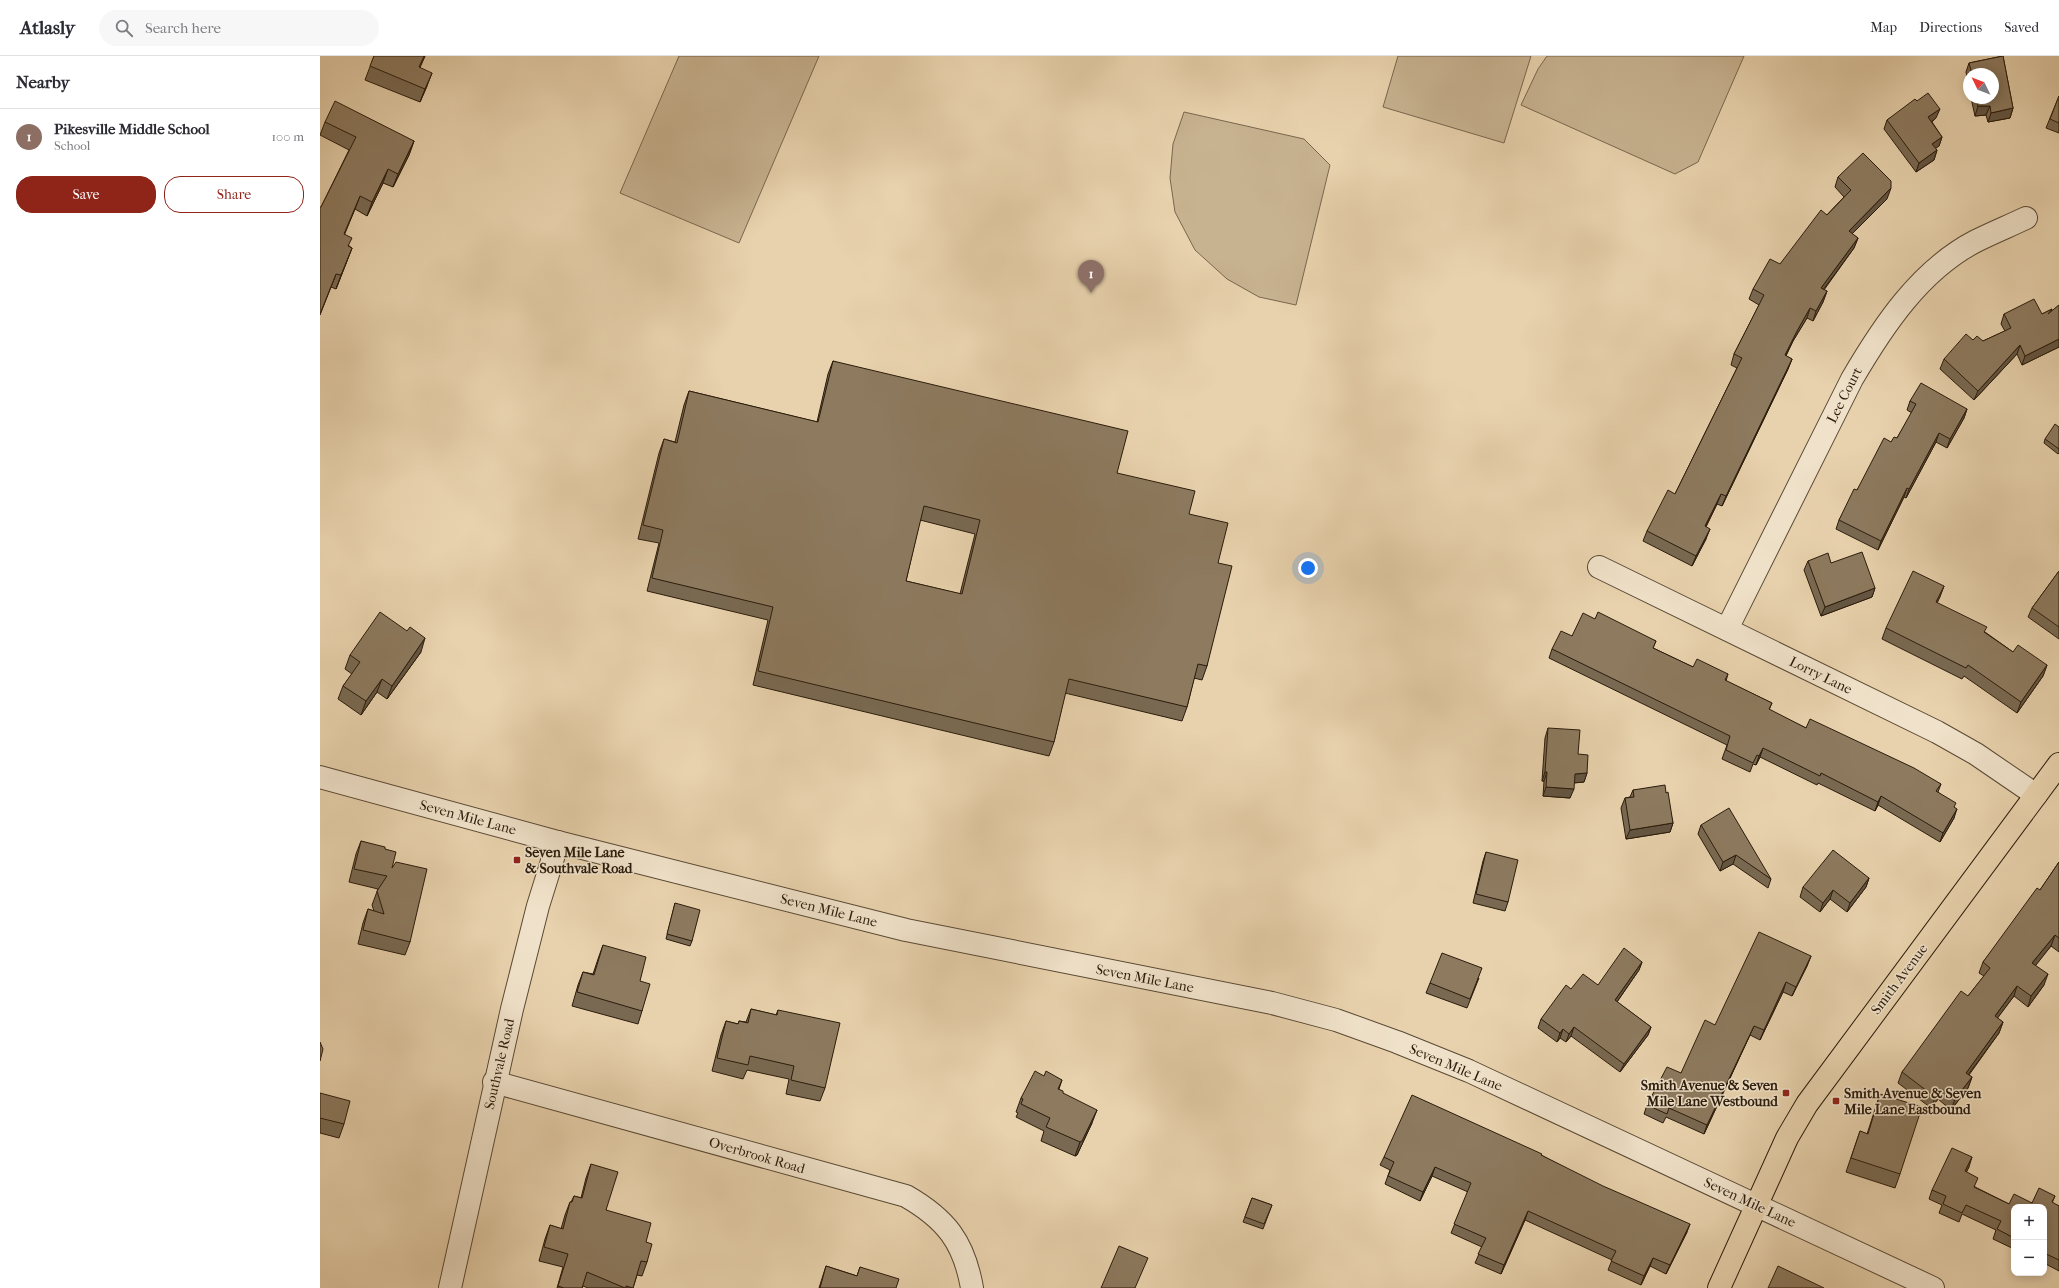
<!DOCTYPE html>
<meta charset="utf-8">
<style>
:root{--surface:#fff;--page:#f7f7f7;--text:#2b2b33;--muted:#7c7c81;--line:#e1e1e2;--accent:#8f2418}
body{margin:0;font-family:"IM FELL French Canon",serif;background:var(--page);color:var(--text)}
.controls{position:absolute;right:12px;bottom:12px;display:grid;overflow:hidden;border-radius:8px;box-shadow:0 2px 10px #0003}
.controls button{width:36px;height:36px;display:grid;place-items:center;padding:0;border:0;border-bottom:1px solid var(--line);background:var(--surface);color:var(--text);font:20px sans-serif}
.compass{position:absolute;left:1643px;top:12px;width:36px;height:36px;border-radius:50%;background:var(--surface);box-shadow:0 2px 10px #0003;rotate:313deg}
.you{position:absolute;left:988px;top:512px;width:14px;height:14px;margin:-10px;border:3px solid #fff;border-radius:50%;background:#1a73e8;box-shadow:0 0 0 6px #1a73e833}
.badge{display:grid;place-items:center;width:26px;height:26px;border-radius:50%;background:var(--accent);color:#fff;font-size:13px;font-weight:700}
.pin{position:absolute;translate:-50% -33px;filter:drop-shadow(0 1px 2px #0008)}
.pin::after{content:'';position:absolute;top:21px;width:14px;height:12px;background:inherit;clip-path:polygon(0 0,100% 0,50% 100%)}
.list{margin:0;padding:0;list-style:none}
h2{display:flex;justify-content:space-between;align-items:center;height:52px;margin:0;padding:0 16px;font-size:17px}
h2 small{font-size:13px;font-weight:400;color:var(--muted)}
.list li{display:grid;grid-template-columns:26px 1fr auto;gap:12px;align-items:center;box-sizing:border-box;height:56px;padding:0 16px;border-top:1px solid var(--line)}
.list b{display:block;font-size:15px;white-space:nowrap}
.list p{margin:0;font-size:13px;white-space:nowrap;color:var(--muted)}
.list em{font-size:13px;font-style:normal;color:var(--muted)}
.actions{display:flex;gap:8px;padding:12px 16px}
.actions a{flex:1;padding:9px 0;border:1px solid var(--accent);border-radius:16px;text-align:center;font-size:14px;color:var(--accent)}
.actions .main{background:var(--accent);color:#fff}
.icon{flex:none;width:22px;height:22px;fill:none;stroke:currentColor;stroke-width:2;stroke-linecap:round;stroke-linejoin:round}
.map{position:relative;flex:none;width:1739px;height:1232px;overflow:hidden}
header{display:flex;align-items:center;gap:24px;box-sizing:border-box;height:56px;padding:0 20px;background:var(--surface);border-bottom:1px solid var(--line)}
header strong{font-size:19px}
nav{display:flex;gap:22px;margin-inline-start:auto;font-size:14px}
.search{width:280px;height:36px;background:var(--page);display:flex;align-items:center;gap:10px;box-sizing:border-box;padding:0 14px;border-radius:22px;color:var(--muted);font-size:15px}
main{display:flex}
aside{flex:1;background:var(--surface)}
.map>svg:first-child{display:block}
.green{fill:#c8b391;stroke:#79674e}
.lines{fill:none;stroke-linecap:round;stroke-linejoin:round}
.minor-casing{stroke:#5a4934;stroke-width:24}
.major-casing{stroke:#2a1b0b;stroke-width:24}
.minor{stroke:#f0e2ca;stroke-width:22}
.major{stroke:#e8d2ad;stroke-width:22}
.wall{fill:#796952;stroke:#2a1b0b;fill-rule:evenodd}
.shaded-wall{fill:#635542;stroke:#2a1b0b}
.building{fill:#8d7a5f;stroke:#2a1b0b;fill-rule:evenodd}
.poi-dot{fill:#8f2418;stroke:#f0e2ca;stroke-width:1.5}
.labels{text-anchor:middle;stroke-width:3;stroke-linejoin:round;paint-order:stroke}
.street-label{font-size:14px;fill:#2a1b0b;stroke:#f0e2ca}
.poi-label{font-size:14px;font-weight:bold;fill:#2a1b0b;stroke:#f0e2ca;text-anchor:start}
</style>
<header>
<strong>Atlasly</strong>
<div class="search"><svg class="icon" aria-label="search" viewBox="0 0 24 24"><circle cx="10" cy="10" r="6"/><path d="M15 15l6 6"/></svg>Search here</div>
<nav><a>Map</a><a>Directions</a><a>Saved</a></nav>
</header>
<main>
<aside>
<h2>Nearby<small></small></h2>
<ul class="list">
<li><span class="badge" style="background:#8d6e63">1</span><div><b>Pikesville Middle School</b><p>School</p></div><em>100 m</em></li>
</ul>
<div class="actions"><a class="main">Save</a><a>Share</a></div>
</aside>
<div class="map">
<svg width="1739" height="1232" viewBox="0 0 1739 1232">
<rect width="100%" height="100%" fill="#e8d2ad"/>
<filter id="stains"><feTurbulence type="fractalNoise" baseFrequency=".005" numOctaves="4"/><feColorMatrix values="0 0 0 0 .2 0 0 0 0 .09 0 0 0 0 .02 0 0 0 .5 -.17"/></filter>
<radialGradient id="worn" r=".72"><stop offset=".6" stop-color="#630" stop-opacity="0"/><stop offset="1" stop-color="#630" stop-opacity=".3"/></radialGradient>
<!-- green -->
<g class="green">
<polygon points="359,0 499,0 419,187 300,137"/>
<polygon points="1078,0 1211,0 1184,87 1063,51"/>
<polygon points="1227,0 1424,0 1378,106 1355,118 1201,49 1218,13"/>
<polygon points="864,56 984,83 1010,109 976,249 939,241 907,223 875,194 855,156 850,122 853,88"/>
</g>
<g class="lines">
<defs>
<g id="minor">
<polyline points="1279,511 1617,676 1656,698 1716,739"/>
<path d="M 1407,573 L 1532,323 C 1563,270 1600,214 1656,185 C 1672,177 1689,170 1706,162"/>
<polyline points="0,721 238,786 586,874 952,947 1016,964 1077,986 1149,1015 1613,1232"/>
<path d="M 174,1026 L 586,1140 C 626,1163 644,1186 652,1232"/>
<polyline points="130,1232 192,953 218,850 238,786"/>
</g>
<polyline id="major" points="1399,1232 1467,1082 1487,1048 1739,708"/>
</defs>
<!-- minor casing -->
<use href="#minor" class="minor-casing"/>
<!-- major casing -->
<use href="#major" class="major-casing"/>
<!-- minor -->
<use href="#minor" class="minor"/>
<!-- major -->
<use href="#major" class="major"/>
</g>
<!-- wall -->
<g class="wall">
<polygon points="54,0 105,0 100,11 107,30 100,46 45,24"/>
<polygon points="1683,0 1693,52 1690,62 1668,66 1666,59 1655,60 1651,42 1673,42 1673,18 1649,18 1649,31 1646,16 1649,7"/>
<polygon points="1739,40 1739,77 1726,72"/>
<polygon points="1597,45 1616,62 1612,66 1622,81 1619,90 1615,92 1617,94 1614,104 1596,116 1564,73 1567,64"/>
<polygon points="5,66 94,85 89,99 73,131 63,127 47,160 35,153 24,178 29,190 32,192 16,233 11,231 1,151 29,94 0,79"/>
<polygon points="1518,121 1567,143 1532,178 1538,182 1534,192 1504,234 1507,235 1503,246 1493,265 1487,262 1473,285 1466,300 1472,303 1468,313 1402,450 1397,448 1386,471 1386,483 1372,510 1323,485 1327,475 1355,438 1417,312 1411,309 1414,298 1439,249 1429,243 1433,233 1460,208 1524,141 1515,131"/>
<polygon points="1739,249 1739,291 1702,309 1697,298 1654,344 1620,313 1624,303 1653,284 1663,285 1685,275 1681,268 1684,258 1722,258 1732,253 1731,256"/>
<path d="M 513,305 L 797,417 L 869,458 L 898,507 L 887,610 L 882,624 L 874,622 L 867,651 L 862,665 L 745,637 L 734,686 L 729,700 L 433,629 L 448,564 L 327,535 L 339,487 L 318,483 L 339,397 L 344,383 L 355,386 L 364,349 L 369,335 L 497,366 L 508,318 ZM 600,464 L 655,478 L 640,538 L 586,525 Z"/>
<polygon points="1590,345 1647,353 1644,362 1627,392 1616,386 1586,442 1584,441 1558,494 1516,473 1519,464 1537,434 1571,386 1577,382 1592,357 1587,354"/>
<polygon points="1739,371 1739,397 1738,398 1724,387 1725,383"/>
<polygon points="1488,505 1511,507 1555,532 1552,541 1501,560 1484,514"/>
<polygon points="1739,515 1739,583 1708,561 1712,552"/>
<polygon points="1624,530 1617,547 1665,576 1693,596 1727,609 1723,620 1697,657 1644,620 1642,623 1562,583 1566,572"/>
<polygon points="1275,563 1336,585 1333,592 1373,611 1408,618 1406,625 1452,647 1449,654 1486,672 1621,728 1618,736 1635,752 1634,762 1620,786 1558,749 1555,755 1498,727 1497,729 1440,701 1436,709 1433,708 1430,716 1402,703 1407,689 1229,602 1232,593 1252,580"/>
<polygon points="101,596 67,643 57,636 41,659 18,643 23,630 32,618 25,613 30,599"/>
<polygon points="1228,672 1258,698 1267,717 1264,726 1254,727 1250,742 1223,740 1224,725 1222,725 1225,682"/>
<polygon points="1313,734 1346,737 1353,767 1350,776 1306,783 1301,752 1305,742 1310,741"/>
<polygon points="1381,769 1451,823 1448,832 1413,808 1400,815 1378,778"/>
<polygon points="41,785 65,793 72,812 90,886 85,899 38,888 43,867 48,853 54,855 52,849 58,833 29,826 36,798"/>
<polygon points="1166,796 1188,846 1185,855 1153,847 1163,805"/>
<polygon points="1739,806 1739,896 1731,890 1715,909 1724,929 1708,951 1694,940 1677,962 1683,966 1679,977 1649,1019 1652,1021 1648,1032 1631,1054 1618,1043 1611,1052 1578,1027 1582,1016 1648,940 1664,920 1659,917 1663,906 1720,834"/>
<polygon points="1549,822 1546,831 1527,856 1510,843 1500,856 1480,841 1483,831"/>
<polygon points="355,847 372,885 370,890 346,883"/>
<polygon points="283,889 320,925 322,955 318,968 252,950 258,929 263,916 273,918 278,903"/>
<polygon points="1491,900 1487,910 1472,940 1463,936 1440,984 1430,979 1384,1078 1346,1061 1343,1067 1324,1058 1327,1049 1361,1017 1395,969"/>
<polygon points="1322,906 1319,914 1297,946 1331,971 1328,979 1300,1016 1251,980 1246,986 1240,982 1237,986 1218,972 1221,963 1278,929"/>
<polygon points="1159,922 1147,952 1106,937 1110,927"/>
<polygon points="431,953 456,959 458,954 505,1032 500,1045 466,1038 469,1023 427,1014 423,1023 392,1015 401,979 406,965 418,968 419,965 426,966"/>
<polygon points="724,1020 742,1024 739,1033 772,1067 757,1099 755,1100 721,1085 724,1075 696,1061 698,1057 696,1056 701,1042"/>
<polygon points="0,1037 24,1068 19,1082 0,1077"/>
<polygon points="1560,1038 1580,1118 1575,1132 1526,1116 1540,1075 1547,1078"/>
<polygon points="1221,1099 1367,1176 1346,1218 1330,1210 1321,1229 1288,1214 1292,1204 1205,1164 1181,1218 1155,1207 1162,1191 1131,1177 1148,1136 1112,1120 1100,1145 1065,1128 1070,1114 1060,1109 1064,1101"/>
<polygon points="271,1108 286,1154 326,1186 327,1206 322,1220 317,1219 313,1232 268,1232 263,1230 262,1232 237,1232 243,1211 219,1205 225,1183 230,1169 241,1173 245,1159 250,1146 251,1146 254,1140 261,1142 266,1122"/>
<polygon points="1649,1111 1646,1116 1655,1131 1689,1148 1712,1147 1735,1140 1732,1147 1739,1150 1739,1215 1724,1207 1724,1151 1694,1151 1694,1193 1673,1183 1676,1174 1642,1158 1639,1166 1619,1157 1622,1149 1609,1143 1612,1134"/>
<polygon points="932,1142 952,1149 943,1173 923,1166"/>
<polygon points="506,1210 537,1220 540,1211 576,1232 499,1232"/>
</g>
<!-- shaded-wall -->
<g class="shaded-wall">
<polygon points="104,0 105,0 94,25 99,11"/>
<polygon points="112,17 107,30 100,46 105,33"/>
<polygon points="1658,50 1670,50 1666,59 1655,60"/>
<polygon points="1693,52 1690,62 1668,66 1671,57"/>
<polygon points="1620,53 1616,62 1605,71 1608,61"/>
<polygon points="1622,81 1619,90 1609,97 1612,88"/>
<polygon points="94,85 89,99 73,131 78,118"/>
<polygon points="1617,94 1614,104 1596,116 1599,107"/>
<polygon points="68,113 63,127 47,160 52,146"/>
<polygon points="1571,132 1567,143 1525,185 1529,175"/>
<polygon points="40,140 35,153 19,192 24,178"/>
<polygon points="1538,182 1534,192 1497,242 1501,232"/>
<polygon points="32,192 27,205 16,233 21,219"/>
<polygon points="16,218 11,231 0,259 0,258"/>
<polygon points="1507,235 1503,246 1493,265 1496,255"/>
<polygon points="1490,252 1487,262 1473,285 1461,309 1465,299 1477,275"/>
<polygon points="1739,283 1739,291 1702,309 1705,300"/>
<polygon points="1700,289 1697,298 1654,344 1658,335"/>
<polygon points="1472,303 1468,313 1402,450 1406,440"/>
<polygon points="1647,353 1644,362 1627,392 1630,383"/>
<polygon points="1619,377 1616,386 1586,442 1589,433"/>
<polygon points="1587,432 1584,441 1558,494 1561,485"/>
<polygon points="1401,438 1397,448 1381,480 1385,470"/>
<polygon points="1390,473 1386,483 1372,510 1376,500"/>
<polygon points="1624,530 1620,541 1612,557 1616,546"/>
<polygon points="1555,532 1552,541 1501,560 1505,551"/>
<polygon points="105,582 101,596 67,643 72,630"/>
<polygon points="1727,609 1723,620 1697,657 1701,646"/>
<polygon points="62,623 57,636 41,659 46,645"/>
<polygon points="1443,692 1440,701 1436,709 1439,700"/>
<polygon points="1225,716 1227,716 1224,725 1222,725"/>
<polygon points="1267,717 1264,726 1251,727 1255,718"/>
<polygon points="1226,731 1254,733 1250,742 1223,740"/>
<polygon points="1561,740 1558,749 1555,755 1558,746"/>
<polygon points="1637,753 1634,762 1620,786 1623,777"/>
<polygon points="1353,767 1350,776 1306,783 1310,774"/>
<polygon points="1416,799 1413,808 1400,815 1403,806"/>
<polygon points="1549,822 1546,831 1527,856 1530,847"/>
<polygon points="1513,834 1510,843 1500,856 1503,847"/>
<polygon points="1735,879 1731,890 1709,918 1712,907"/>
<polygon points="1491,900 1487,910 1472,940 1476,931"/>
<polygon points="1322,906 1319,914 1292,953 1295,944"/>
<polygon points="1728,918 1724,929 1708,951 1711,940"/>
<polygon points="1466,926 1463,936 1440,984 1444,974"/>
<polygon points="1697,930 1694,940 1671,971 1675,960"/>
<polygon points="1683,966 1679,977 1642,1027 1646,1017"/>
<polygon points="1434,970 1430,979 1384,1078 1387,1069"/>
<polygon points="1254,971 1251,980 1246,986 1249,978"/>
<polygon points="1331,971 1328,979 1300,1016 1304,1008"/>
<polygon points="1243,973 1240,982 1237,986 1240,977"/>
<polygon points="1652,1021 1648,1032 1631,1054 1635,1043"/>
<polygon points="1622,1033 1618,1043 1611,1052 1615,1041"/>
<polygon points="777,1054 772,1067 757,1099 755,1100 760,1086"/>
<polygon points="1652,1101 1649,1111 1642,1125 1645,1115"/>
<polygon points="1115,1111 1112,1120 1100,1145 1103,1136"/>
<polygon points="1208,1155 1205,1164 1181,1218 1184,1209"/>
<polygon points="1370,1168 1367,1176 1346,1218 1350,1209"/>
<polygon points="1333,1202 1330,1210 1321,1229 1324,1220"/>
</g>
<!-- building -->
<g class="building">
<polygon points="54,0 104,0 99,11 112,17 105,33 50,10"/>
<polygon points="1683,0 1693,52 1671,57 1670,50 1658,50 1656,42 1673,42 1673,18 1652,18 1649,7"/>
<polygon points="1608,37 1620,53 1608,61 1622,81 1612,88 1617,94 1599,107 1567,64 1595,43 1597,45"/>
<polygon points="1739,40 1739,67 1730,63"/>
<polygon points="15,45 94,85 78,118 68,113 52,146 40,140 24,178 32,182 28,190 32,192 21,219 16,218 0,258 0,151 1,151 36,81 5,66"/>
<polygon points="1543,97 1571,125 1571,132 1529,175 1538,182 1501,232 1507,235 1496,255 1490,252 1477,275 1465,299 1472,303 1406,440 1401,438 1385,470 1390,473 1376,500 1327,475 1348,434 1355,438 1422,302 1414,298 1444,239 1433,233 1450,203 1460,208 1501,154 1507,159 1531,134 1518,121"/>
<polygon points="1714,243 1722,258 1732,253 1728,258 1739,249 1739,283 1705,300 1700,289 1658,335 1624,303 1646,278 1653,284 1657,280 1663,285 1691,272 1684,258"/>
<path d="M 513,305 L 808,375 L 797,417 L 875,435 L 869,458 L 908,467 L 898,507 L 912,510 L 887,610 L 878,608 L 867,651 L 749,623 L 734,686 L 438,615 L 453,551 L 332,522 L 343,474 L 323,469 L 344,383 L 357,387 L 369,335 L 498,366 ZM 604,450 L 660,464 L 642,538 L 586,525 Z"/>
<polygon points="1601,327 1647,353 1630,383 1619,377 1589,433 1587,432 1561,485 1519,464 1534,433 1537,434 1564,382 1571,386 1574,381 1577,382 1596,348 1590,345"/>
<polygon points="1735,368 1739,371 1739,393 1725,383"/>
<polygon points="1542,496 1555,532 1505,551 1488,505 1508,497 1511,507"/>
<polygon points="1593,515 1624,530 1616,546 1667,571 1664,576 1693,596 1698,589 1727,609 1701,646 1648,609 1646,612 1566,572"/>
<polygon points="1739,515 1739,571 1712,552"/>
<polygon points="60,556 87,575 90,571 105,582 72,630 62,623 46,645 23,630 40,606 30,599"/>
<polygon points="1278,556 1336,585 1333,592 1373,611 1377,603 1408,618 1405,624 1452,647 1449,653 1486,672 1490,663 1594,712 1621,728 1616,735 1636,747 1634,751 1637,753 1623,777 1561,740 1558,746 1501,717 1500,720 1443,692 1439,700 1437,699 1433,707 1406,694 1410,680 1232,593 1241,575 1252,580 1263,557 1275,563"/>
<polygon points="1228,672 1260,674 1258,698 1268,699 1267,717 1255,718 1254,733 1226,731 1227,716 1225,716"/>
<polygon points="1345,729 1346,737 1348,736 1353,767 1310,774 1305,742 1314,741 1313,734"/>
<polygon points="1409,752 1451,823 1416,799 1403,806 1381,769"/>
<polygon points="41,785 65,791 65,793 76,796 72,812 76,806 107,813 90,886 43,874 48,853 64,858 57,835 67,820 34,813"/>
<polygon points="1513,794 1549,822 1530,847 1513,834 1503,847 1483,831"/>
<polygon points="1166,796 1198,804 1188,846 1156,838"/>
<polygon points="1739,806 1739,882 1735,879 1712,907 1728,918 1711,940 1697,930 1675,960 1683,966 1646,1017 1652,1021 1635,1043 1622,1033 1615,1041 1582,1016 1641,935 1648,940 1670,912 1663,906 1717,832 1720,834"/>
<polygon points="355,847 380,854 372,885 347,878"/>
<polygon points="1439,876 1491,900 1476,931 1466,926 1444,974 1434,970 1387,1069 1349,1052 1347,1058 1327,1049 1347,1011 1361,1017 1385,964 1395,969"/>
<polygon points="283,889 326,901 320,925 330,928 322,955 257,936 263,916 274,919"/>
<polygon points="1304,892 1322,906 1295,944 1331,971 1304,1008 1254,971 1249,978 1243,973 1240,977 1221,963 1246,929 1251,933 1263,918 1278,929"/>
<polygon points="1122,897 1162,912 1150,943 1110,927"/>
<polygon points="431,953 457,959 458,954 520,967 505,1032 471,1024 474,1010 430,1000 428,1009 397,1002 406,965 418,968 419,965 428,967"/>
<polygon points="0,986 3,993 0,1005"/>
<polygon points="715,1015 724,1020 726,1015 742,1024 738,1033 743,1035 743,1037 777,1054 762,1085 760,1086 726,1071 730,1062 701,1048 703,1043 701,1042"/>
<polygon points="0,1037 30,1045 24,1068 0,1062"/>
<polygon points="1560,1038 1602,1051 1580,1118 1531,1102 1540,1075 1548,1078"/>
<polygon points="1092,1039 1222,1098 1221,1099 1283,1130 1370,1168 1350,1209 1333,1202 1324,1220 1291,1205 1296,1195 1208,1155 1184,1209 1158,1198 1166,1182 1134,1168 1151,1127 1115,1111 1103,1136 1068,1120 1074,1106 1064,1101"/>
<polygon points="1632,1092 1652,1101 1645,1115 1658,1122 1654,1131 1689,1148 1694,1138 1712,1147 1719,1132 1735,1140 1732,1146 1739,1150 1739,1204 1724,1197 1724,1151 1694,1151 1694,1182 1677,1173 1681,1165 1646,1149 1642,1157 1623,1148 1626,1140 1612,1134"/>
<polygon points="271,1108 298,1116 286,1154 331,1167 326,1186 332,1188 327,1206 321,1205 313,1232 306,1230 306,1232 305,1232 267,1216 262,1232 244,1232 238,1230 248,1198 224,1191 230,1169 243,1173 250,1146 252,1146 254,1140 262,1142"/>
<polygon points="932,1142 952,1149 944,1168 925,1161"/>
<polygon points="799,1190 828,1202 815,1232 781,1232"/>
<polygon points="506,1210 537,1220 540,1211 579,1223 576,1232 500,1232"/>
<polygon points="1458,1210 1504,1232 1448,1232"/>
</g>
<!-- markers -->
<g class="poi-dot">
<rect x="193" y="800" width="8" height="8" rx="2"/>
<rect x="1462" y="1033" width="8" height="8" rx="2"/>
<rect x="1512" y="1041" width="8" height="8" rx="2"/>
</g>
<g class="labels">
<!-- street labels -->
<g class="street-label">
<text transform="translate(1524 339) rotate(-63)" y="5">Lee Court</text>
<text transform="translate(1501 619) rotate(26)" y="5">Lorry Lane</text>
<text transform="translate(148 761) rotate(15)" y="5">Seven Mile Lane</text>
<text transform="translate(509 854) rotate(14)" y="5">Seven Mile Lane</text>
<text transform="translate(825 922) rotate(11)" y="5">Seven Mile Lane</text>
<text transform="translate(1579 923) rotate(-53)" y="5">Smith Avenue</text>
<text transform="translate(179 1008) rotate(-77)" y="5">Southvale Road</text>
<text transform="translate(1136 1011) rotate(23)" y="5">Seven Mile Lane</text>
<text transform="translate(437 1099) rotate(16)" y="5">Overbrook Road</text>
<text transform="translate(1430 1146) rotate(25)" y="5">Seven Mile Lane</text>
</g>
<!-- poi labels -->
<g class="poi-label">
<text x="205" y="801">Seven Mile Lane<tspan x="205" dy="16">&amp; Southvale Road</tspan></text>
<text x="1458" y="1034" text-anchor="end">Smith Avenue &amp; Seven<tspan x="1458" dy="16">Mile Lane Westbound</tspan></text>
<text x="1524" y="1042">Smith Avenue &amp; Seven<tspan x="1524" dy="16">Mile Lane Eastbound</tspan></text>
</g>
</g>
<rect width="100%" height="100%" filter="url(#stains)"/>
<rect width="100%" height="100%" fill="url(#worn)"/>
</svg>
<div class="controls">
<button>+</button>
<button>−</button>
</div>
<svg class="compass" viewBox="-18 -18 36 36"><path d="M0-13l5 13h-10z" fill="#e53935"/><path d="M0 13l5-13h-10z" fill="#7c7c81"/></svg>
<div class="you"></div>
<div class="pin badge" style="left:771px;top:237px;background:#8d6e63">1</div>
</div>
</main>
